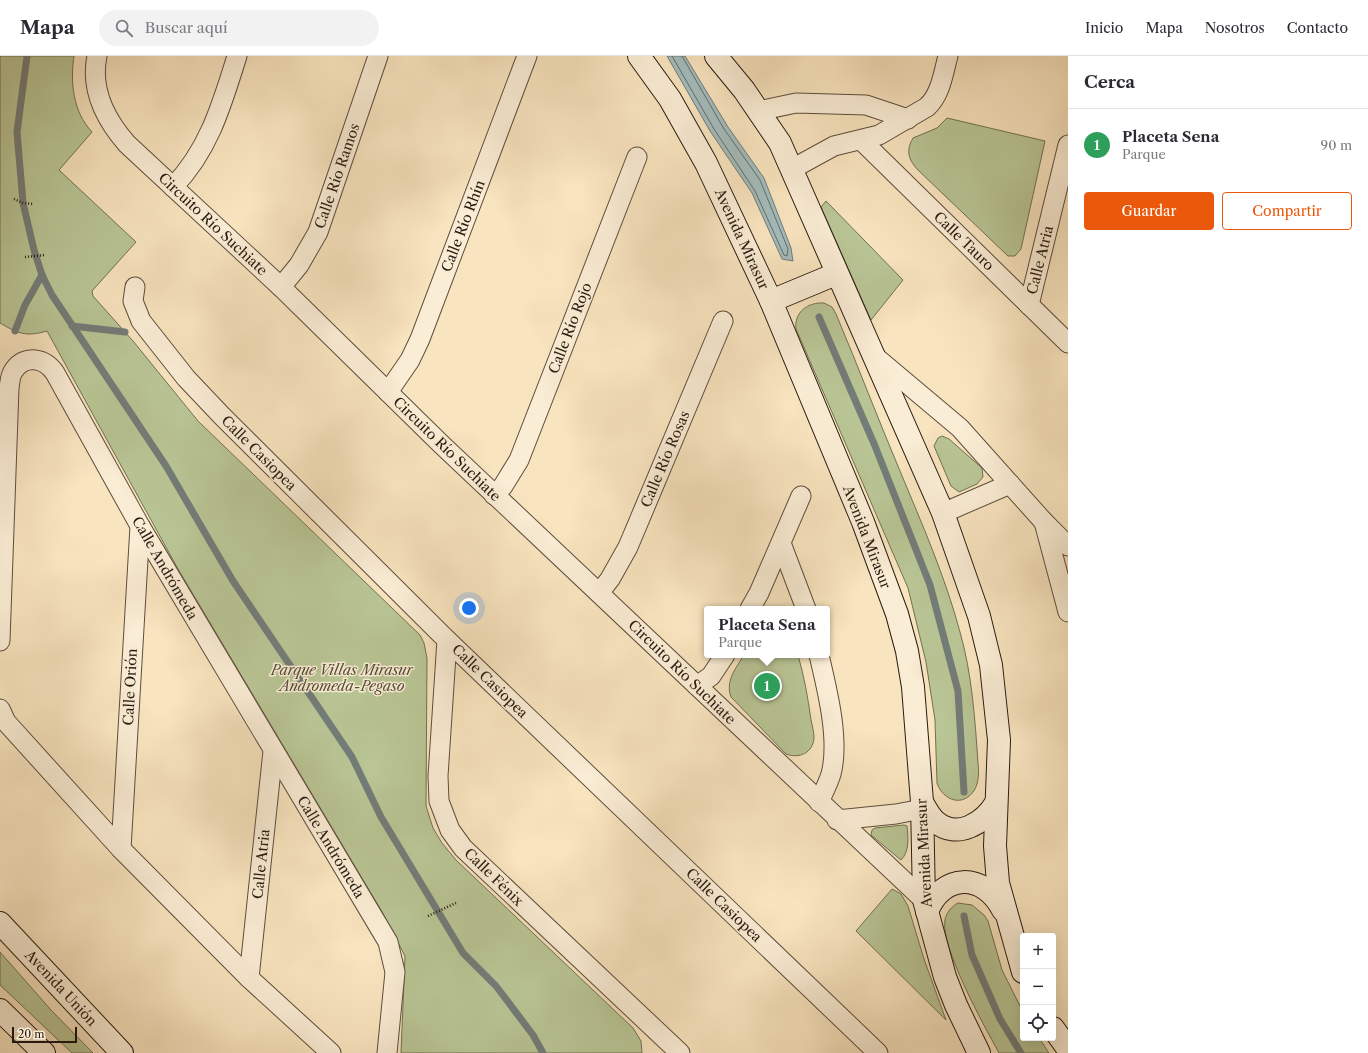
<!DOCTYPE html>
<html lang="es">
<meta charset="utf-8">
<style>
:root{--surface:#fff;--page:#f2f2f3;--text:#2b2b33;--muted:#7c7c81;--line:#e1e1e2;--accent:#ea580c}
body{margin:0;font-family:"Libre Caslon Text",serif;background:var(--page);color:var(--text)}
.controls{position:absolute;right:12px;bottom:12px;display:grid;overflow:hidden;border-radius:4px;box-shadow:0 4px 16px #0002}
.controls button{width:36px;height:36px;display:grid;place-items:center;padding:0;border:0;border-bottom:1px solid var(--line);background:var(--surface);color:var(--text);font:20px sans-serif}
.scale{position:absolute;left:12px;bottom:10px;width:65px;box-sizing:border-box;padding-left:4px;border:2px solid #2a1b11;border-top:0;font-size:11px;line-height:14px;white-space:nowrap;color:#2a1b11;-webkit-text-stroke:3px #faedd5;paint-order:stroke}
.you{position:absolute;left:469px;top:552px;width:14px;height:14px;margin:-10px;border:3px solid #fff;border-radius:50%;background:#1a73e8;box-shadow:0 0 0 6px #1a73e833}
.badge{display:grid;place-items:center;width:26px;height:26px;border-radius:50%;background:var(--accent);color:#fff;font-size:13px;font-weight:700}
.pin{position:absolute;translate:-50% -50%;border:2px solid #fff;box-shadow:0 1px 4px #0006}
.popup{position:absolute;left:704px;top:550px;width:126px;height:52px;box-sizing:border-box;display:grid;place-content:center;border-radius:4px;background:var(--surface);filter:drop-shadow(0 1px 3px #0005);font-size:13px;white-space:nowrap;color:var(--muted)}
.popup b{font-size:15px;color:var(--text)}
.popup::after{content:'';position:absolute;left:50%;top:100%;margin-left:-8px;border:8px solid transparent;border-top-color:var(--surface)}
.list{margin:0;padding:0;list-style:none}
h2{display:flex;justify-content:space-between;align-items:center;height:52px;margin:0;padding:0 16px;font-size:17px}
h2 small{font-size:13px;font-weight:400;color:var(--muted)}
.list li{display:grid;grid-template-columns:26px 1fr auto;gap:12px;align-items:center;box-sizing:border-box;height:72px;padding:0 16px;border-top:1px solid var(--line)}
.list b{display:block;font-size:15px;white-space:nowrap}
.list p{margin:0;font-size:13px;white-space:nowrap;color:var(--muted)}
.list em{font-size:13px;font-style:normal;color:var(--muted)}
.actions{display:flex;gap:8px;padding:12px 16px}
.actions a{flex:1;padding:9px 0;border:1px solid var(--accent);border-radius:4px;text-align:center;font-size:14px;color:var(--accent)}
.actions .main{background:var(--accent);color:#fff}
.icon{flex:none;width:22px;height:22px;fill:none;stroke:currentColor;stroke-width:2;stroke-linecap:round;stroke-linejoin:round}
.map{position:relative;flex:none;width:1068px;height:997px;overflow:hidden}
header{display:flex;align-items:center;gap:24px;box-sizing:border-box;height:56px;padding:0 20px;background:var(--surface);border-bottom:1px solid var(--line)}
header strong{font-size:19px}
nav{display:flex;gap:22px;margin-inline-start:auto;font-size:14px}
.search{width:280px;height:36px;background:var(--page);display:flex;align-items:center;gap:10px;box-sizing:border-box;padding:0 14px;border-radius:22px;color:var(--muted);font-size:15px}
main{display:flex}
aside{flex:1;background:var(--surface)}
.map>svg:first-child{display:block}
.green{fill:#b9c595;stroke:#727053}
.water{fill:#a3bcbd;stroke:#737c78}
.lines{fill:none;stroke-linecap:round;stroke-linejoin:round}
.shore{stroke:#666c67;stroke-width:1}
.stream{stroke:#737c78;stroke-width:7}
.street-casing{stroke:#5e4d3c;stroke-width:21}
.secondary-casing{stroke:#2a1b11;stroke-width:24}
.path{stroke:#2a1b11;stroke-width:2.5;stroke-dasharray:1 2;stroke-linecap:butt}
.street{stroke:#faedd5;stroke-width:19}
.secondary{stroke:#faedd5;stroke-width:22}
.labels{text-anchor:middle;stroke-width:3;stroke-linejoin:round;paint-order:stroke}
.street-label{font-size:14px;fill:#2a1b11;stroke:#faedd5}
.park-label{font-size:14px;font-style:italic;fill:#554e39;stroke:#faedd5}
</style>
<header>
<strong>Mapa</strong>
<div class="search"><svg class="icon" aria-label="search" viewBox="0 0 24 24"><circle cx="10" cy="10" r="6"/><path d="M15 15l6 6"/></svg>Buscar aquí</div>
<nav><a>Inicio</a><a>Mapa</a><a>Nosotros</a><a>Contacto</a></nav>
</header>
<main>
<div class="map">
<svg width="1068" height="997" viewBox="0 0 1068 997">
<rect width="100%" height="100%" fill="#f8e4bf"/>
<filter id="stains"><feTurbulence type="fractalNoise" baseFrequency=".005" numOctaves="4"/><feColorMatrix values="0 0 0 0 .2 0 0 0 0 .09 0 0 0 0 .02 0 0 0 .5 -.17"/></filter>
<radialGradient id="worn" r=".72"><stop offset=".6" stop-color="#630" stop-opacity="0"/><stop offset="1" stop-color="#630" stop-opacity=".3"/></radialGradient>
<!-- green -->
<g class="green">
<path d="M 0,0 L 74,0 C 70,26 73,56 92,76 L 59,114 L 136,186 L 92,235 L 93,240 L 133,285 L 198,365 L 420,579 L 424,587 L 427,602 L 426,750 L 433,772 L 442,787 L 456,804 L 633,972 L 641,985 L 642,997 L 401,997 L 405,900 L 381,854 L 178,513 L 47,275 C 26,281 19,278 0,267 Z"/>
<path d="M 947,62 L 1045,85 L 1021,193 L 1015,200 L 1008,200 L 920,116 C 909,105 905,96 913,82 L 937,72 Z"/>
<polygon points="826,145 903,224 871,264 821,151"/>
<path d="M 824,247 L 832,251 L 836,258 C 858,310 878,363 900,415 C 922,468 945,520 960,576 C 972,618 975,663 978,707 C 979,716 979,725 975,733 C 964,752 943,745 937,727 L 935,664 L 926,606 L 908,532 L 796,273 C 794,256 808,246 824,247 Z"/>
<polygon points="942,380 949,383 982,412 983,421 977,428 959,436 951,430 934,390 938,382"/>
<path d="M 744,599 L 798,599 C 804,620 808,642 811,664 C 812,669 814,676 814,682 C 813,697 799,703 786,698 L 731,641 C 725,625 736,612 744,599 Z"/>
<path d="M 904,769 L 907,770 C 908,781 910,795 901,804 L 871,779 L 872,774 L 875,772 Z"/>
<polygon points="892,833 901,838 908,850 924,903 946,964 856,875"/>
<path d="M 958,847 L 972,849 L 984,859 L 988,865 L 1002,914 L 1023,956 L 1023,982 L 1039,982 L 1049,997 L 999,997 L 998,995 C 984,970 940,890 945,864 C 946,857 952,850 958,847 Z"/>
<polygon points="0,896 51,954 93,997 72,997 0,929"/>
</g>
<!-- water -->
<polygon class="water" points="667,0 685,0 728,71 764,122 791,192 793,205 782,203 752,137 710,75"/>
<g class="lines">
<!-- shore -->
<polyline class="shore" points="672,0 714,73 755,135 784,199 787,200 788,193 760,124 724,73 682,0"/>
<!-- stream -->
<g class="stream">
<polyline points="27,0 17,76 23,147 34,194 42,219 52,239 166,410 233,525 352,701 381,761 463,897 496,930 533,979 543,997"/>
<polyline points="819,261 875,390 930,529 958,635 964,736"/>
<polyline points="72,270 125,276"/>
<polyline points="15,275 25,249 42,219"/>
<polyline points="964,860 972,899 1000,963 1021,997"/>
</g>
<defs>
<g id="street">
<path d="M 97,0 C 90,34 105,63 127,88 L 281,231 L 441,388 L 924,844"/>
<polyline points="758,55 796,47 866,49 908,63"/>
<polyline points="861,84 1068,287"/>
<path d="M 792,113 L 834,90 L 879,79 L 927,51 C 941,38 943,18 948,0"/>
<path d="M 173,131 C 209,94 222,48 237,0"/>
<polyline points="135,231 133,245 141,265 186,322 222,360 447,584 878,997"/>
<polyline points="281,231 299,209 318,176 378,0"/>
<polyline points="1029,249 1068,89"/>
<polyline points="872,298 960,372 1044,466 1068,490"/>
<polyline points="388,336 410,304 420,283 527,0"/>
<polyline points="494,439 503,430 519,404 637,101"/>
<polyline points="943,457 1010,428"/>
<polyline points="1044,466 1068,556"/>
<polyline points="781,487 806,553"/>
<polyline points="599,537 610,523 628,491 723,265"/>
<polyline points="750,553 759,537 801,440"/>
<polyline points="447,584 438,720 439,745 450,774 463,792 680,997"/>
<path d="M 0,585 L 9,332 C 10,326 10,319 14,314 C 25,298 45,302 55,317 L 140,470 L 388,886 L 395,916 L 387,997"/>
<polyline points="697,630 711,620 725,599"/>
<polyline points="0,653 6,666 121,793 249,922 331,997"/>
<path d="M 819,746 C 823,737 828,728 831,718 C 840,684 827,633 819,599"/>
<polyline points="837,764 896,758 922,753"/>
<polyline points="121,793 140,470"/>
<polyline points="249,922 273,695"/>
</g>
<g id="secondary">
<polyline points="639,0 670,43 706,107 771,245 863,466 897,558 907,595 913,631 922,746 924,844 945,921 956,949 979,997"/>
<polyline points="716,0 744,34 780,87 943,457 979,560 991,609 999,684 995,790 998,827 1023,916"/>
<polyline points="771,245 836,218"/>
<path d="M 922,746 C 926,753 930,761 936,766 C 957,784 984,767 996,747"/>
<path d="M 927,856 C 942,817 984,816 1003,854"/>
<polyline points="0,867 122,997"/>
<polyline points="0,954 44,997"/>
<polyline points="1053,972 1068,993"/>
</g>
</defs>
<!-- street casing -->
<use href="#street" class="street-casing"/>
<!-- secondary casing -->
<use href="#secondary" class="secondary-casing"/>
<!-- path -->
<g class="path">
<polyline points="14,143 23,147 33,148"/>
<polyline points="25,201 45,199"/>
<polyline points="428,860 456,847"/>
</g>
<!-- street -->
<use href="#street" class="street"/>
<!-- secondary -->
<use href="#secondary" class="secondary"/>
</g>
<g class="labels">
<!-- street labels -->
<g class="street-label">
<text transform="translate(337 120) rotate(-71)" y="5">Calle Río Ramos</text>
<text transform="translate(213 168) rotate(43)" y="5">Circuito Río Suchiate</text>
<text transform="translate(463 170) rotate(-69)" y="5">Calle Río Rhín</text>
<text transform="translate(742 183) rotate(65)" y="5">Avenida Mirasur</text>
<text transform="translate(964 185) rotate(44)" y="5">Calle Tauro</text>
<text transform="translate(1040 204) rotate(-76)" y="5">Calle Atria</text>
<text transform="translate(570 272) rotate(-69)" y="5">Calle Río Rojo</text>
<text transform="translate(447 393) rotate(44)" y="5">Circuito Río Suchiate</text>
<text transform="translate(259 397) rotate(45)" y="5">Calle Casiopea</text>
<text transform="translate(665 403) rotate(-67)" y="5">Calle Río Rosas</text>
<text transform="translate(867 481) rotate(69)" y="5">Avenida Mirasur</text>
<text transform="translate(165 512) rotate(60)" y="5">Calle Andrómeda</text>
<text transform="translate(682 616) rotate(44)" y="5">Circuito Río Suchiate</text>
<text transform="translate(490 625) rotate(44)" y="5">Calle Casiopea</text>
<text transform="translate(130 631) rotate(-87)" y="5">Calle Orión</text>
<text transform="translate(331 791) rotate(59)" y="5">Calle Andrómeda</text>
<text transform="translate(924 797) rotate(-93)" y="5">Avenida Mirasur</text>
<text transform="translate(261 808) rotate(-84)" y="5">Calle Atria</text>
<text transform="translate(494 821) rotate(44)" y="5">Calle Fénix</text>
<text transform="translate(724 849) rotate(44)" y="5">Calle Casiopea</text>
<text transform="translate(61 932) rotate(47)" y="5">Avenida Unión</text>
</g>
<!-- park labels -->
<g class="park-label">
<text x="342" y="619">Parque Villas Mirasur<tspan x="342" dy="16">Andromeda-Pegaso</tspan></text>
</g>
</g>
<rect width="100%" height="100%" filter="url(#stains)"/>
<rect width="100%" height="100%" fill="url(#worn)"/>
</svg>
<div class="controls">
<button>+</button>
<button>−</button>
<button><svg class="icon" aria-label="locate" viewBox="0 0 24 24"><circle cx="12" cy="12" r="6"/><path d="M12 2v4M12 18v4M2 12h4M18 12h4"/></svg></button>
</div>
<div class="scale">20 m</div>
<div class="you"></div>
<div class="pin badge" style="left:767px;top:630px;background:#2e9e5b">1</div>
<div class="popup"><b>Placeta Sena</b>Parque</div>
</div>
<aside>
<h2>Cerca<small></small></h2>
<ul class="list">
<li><span class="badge" style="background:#2e9e5b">1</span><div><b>Placeta Sena</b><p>Parque</p></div><em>90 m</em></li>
</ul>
<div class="actions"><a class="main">Guardar</a><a>Compartir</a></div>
</aside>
</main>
